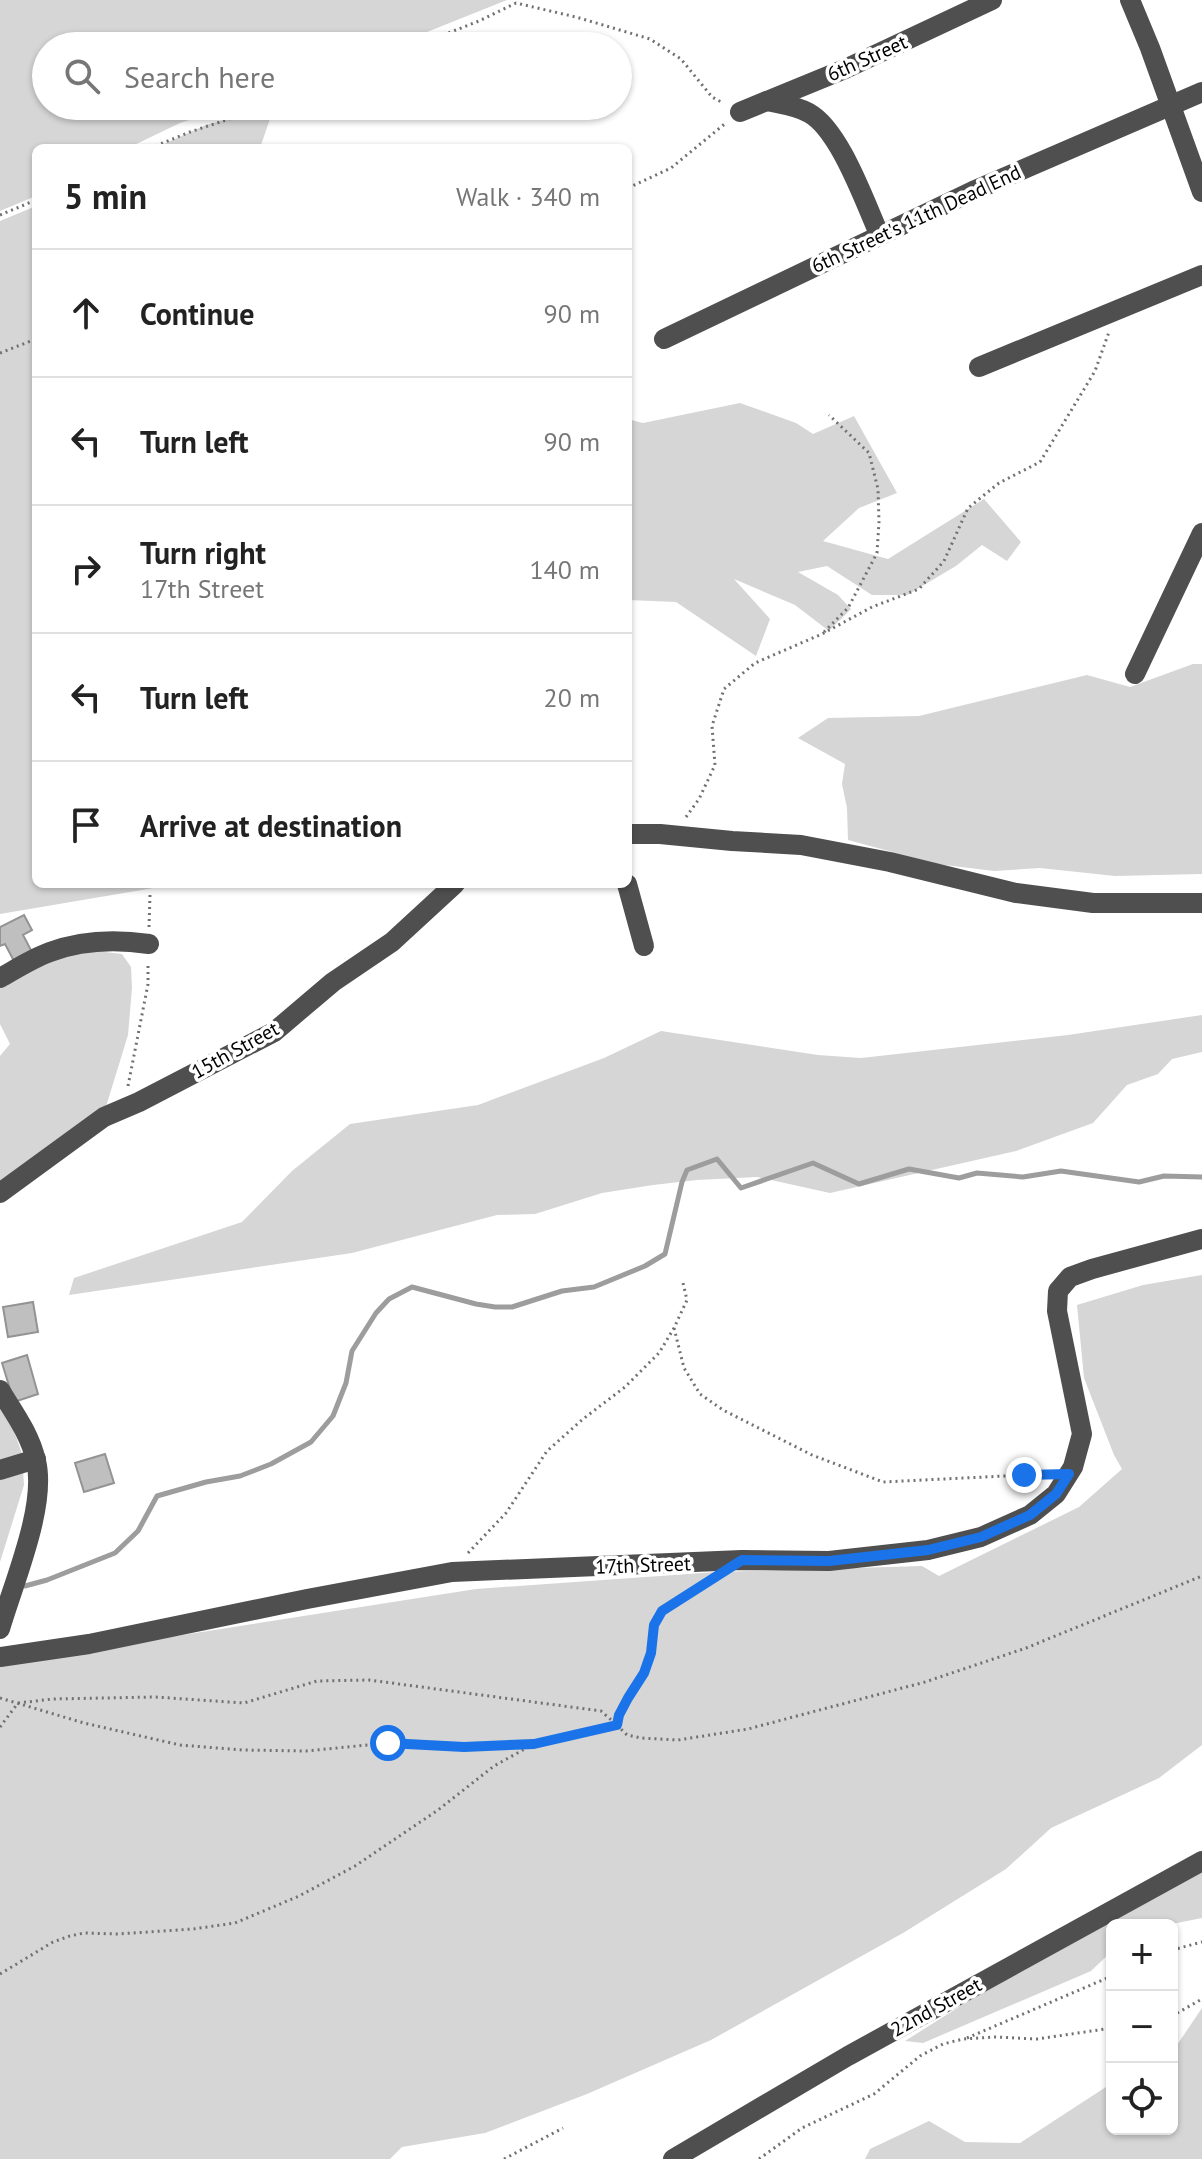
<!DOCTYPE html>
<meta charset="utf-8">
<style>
:root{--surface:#fff;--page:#f2f2f2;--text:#222;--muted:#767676;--line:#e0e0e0}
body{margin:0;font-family:"PT Sans",sans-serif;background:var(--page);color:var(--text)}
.controls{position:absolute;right:24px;bottom:24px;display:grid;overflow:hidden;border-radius:12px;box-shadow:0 2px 6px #0004}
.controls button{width:72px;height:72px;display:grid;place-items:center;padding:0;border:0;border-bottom:2px solid var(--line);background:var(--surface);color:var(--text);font:40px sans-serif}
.stop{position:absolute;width:24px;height:24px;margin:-18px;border:6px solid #1a73e8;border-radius:50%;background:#fff}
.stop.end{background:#1a73e8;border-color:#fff;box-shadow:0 2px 8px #0008}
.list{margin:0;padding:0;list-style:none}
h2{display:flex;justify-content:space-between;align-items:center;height:104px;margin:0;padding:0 32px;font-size:34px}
h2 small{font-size:26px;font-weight:400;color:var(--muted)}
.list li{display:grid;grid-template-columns:52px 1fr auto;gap:24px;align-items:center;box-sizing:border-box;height:128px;padding:0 32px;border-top:2px solid var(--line)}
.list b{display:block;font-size:30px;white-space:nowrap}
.list p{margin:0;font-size:26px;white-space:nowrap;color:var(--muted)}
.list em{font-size:26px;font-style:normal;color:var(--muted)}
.icon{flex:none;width:44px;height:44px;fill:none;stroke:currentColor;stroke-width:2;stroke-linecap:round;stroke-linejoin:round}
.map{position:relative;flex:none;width:1202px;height:2159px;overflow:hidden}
.search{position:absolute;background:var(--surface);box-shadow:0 2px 6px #0004;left:32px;top:32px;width:600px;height:88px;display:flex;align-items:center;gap:20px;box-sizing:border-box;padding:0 28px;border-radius:44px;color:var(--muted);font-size:30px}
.panel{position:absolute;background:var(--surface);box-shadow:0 2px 6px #0004;left:32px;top:144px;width:600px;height:744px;border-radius:12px}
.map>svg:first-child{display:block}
.green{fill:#d6d6d6}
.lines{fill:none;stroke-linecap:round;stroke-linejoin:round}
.stream{stroke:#9d9d9d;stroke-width:5}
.building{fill:#bfbfbf;stroke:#939393;stroke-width:2}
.path{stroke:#717171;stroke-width:3;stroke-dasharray:2 4;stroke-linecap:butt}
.minor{stroke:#4f4f4f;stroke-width:20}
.route{stroke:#1a73e8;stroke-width:10}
.labels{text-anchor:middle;stroke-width:7;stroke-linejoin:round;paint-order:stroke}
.street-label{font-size:20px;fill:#000;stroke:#fff}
</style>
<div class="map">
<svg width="1202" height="2159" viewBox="0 0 1202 2159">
<rect width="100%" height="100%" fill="#fff"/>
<!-- green -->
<g class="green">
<polygon points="0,0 507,0 392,46 46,46 46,106 233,106 180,123 128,148 36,148 36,196 0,211"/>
<polygon points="274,107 260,148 155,148 206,125"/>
<polygon points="36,206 36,884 177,884 0,914 0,221"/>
<polygon points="740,403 796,423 813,434 854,416 897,493 859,508 823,541 888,559 984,499 1021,542 1007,561 982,545 956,566 907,595 872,595 827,566 798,572 838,595 851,609 829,631 795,605 734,579 770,619 756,656 676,602 628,600 628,419 643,423"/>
<polygon points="1193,664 1202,664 1202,874 1115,876 1040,868 994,871 937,864 848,840 847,808 842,784 845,764 798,738 828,718 919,716 1087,675 1130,687"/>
<polygon points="96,951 122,954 131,967 132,988 128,1035 104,1113 0,1186 0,1056 10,1044 0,1024 0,987 60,957"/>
<polygon points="1202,1015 1202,1052 1172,1059 1158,1074 1127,1085 1093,1123 1016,1151 830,1193 757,1177 697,1180 653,1185 602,1193 535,1214 497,1215 352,1253 69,1295 74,1278 242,1222 292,1171 350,1124 478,1105 604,1058 661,1031 818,1055 861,1058 1068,1035"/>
<polygon points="1202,1275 1202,1745 1159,1778 1051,1828 1006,1869 903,1933 711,2040 587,2094 485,2133 402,2147 390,2159 0,2159 0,1662 42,1657 476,1589 716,1572 922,1566 939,1576 1079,1507 1122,1469 1114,1455 1084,1378 1077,1305 1143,1285"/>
<polygon points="0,1401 11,1422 22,1454 24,1485 0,1562"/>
<polygon points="1202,1867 1202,1918 1172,1924 1143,1922 1139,1925 1112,1925 1112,1951 1091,1971 923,2043 905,2041 970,2000"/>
<polygon points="1202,2008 1202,2159 865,2159 870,2149 929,2121 965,2142 1020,2143 1112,2083 1112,2129 1172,2129 1172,2048 1177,2045"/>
</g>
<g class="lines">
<!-- stream -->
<polyline class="stream" points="25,1586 47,1580 115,1553 138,1531 157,1496 206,1482 240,1476 271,1464 311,1442 333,1416 346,1383 352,1351 376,1313 389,1299 412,1287 476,1304 495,1307 512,1307 562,1291 594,1287 645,1266 665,1254 682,1182 687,1170 717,1159 741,1188 813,1163 859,1184 909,1169 959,1178 977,1173 1023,1177 1061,1171 1139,1182 1164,1176 1202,1177"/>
</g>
<!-- building -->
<g class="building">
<polygon points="24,915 32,930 23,935 33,954 15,963 5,944 0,946 0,927"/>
<polygon points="33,1302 38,1332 8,1337 3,1307"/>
<polygon points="27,1355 38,1394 14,1402 2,1363"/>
<polygon points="105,1454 114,1483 84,1492 75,1463"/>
</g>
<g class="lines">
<!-- path -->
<g class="path">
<polyline points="415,46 479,21 516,3 576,17 650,39 681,59 712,97 723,103"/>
<polyline points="150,148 190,132 268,106"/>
<polyline points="628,188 671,168 727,122"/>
<polyline points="0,215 36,200"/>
<polyline points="0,353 36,339"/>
<polyline points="824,632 848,608 877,553 879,522 878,489 869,453 829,415"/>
<polyline points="686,817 699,799 715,765 712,726 724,689 755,663 822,634 872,607 919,589 944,561 968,508 999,483 1040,462 1095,371 1109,332"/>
<polyline points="149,927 150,895"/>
<polyline points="128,1086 148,984 148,963"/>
<polyline points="674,1328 684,1368 700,1394 723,1410 812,1455 883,1482 1045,1474"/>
<polyline points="468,1553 506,1513 547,1451 583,1419 625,1387 659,1353 674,1328 687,1300 683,1283"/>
<path d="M 709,1581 C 696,1589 672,1600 662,1611 C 648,1627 653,1652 645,1670 C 637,1690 621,1703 617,1725 L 627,1735 L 641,1738 L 678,1740 L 748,1729 L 925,1682 L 1026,1648 L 1202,1576"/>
<polyline points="0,1698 84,1723 180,1745 242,1750 306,1751 388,1743 464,1747 534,1744 617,1725"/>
<polyline points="0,1727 18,1703 53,1699 155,1697 244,1703 317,1681 369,1680 601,1711 617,1725"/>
<polyline points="1172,1950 1202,1942"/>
<polyline points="0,1974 53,1942 70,1936 84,1933 118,1934 193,1929 235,1923 299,1896 355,1866 438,1810 494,1766 530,1746"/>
<polyline points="1172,2016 1202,1999"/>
<polyline points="967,2038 1112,1976"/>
<polyline points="504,2159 563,2128"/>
<polyline points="759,2159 802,2128 874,2094 920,2056 943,2044 963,2039 995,2037 1037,2039 1112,2028"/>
</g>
<!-- minor -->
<g class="minor">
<polyline points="1130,0 1150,48 1202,192"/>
<path d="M 767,101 C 781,104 797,106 809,113 C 840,130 865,203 880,236"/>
<polyline points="740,112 845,69 992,0"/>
<polyline points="664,339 973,191 1202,92"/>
<polyline points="979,367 1202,275"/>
<polyline points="1135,674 1202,533"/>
<polyline points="628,834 660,834 732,841 801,845 890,862 1016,893 1093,903 1202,903"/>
<polyline points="627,884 644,946"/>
<path d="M 0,978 C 16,969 33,958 50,952 C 82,940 115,939 149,944"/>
<polyline points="0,1193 104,1117 139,1102 274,1032 333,982 392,942 455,884"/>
<path d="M 0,1390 C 14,1413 30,1434 36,1461 C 47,1506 13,1584 0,1629"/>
<polyline points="0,1470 36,1459"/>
<polyline points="0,1657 89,1644 307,1599 452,1572 742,1560 829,1561 928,1550 981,1537 1030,1515 1056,1494 1073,1467 1082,1434 1057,1311 1058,1291 1070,1277 1092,1269 1202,1239"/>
<polyline points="673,2159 848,2056 1202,1861"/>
</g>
</g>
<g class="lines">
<!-- route -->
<polyline class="route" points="388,1743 464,1747 534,1744 617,1725 619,1715 628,1698 644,1673 651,1653 654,1625 662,1611 742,1560 829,1561 928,1550 981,1537 1030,1515 1056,1494 1069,1474 1024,1475"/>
</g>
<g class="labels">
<!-- street labels -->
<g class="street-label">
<text transform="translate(867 58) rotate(-24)" y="7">6th Street</text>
<text transform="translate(916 219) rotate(-25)" y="7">6th Street's 11th Dead End</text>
<text transform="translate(235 1050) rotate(-29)" y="7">15th Street</text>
<text transform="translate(643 1565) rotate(-2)" y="7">17th Street</text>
<text transform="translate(936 2007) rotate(-29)" y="7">22nd Street</text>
</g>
</g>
</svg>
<div class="controls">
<button>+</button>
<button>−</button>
<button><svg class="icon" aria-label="locate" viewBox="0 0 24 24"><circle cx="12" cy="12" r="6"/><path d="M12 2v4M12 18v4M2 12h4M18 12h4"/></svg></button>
</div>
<div class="stop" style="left:388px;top:1743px"></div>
<div class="stop end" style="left:1024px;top:1475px"></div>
<div class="search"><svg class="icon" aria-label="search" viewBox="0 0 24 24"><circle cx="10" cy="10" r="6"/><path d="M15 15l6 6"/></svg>Search here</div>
<section class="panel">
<h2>5 min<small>Walk · 340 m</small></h2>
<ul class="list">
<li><svg class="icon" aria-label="ahead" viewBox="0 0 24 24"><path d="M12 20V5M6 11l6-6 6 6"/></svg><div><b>Continue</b></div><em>90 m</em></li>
<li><svg class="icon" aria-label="left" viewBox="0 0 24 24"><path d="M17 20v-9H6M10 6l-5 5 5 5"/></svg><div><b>Turn left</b></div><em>90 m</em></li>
<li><svg class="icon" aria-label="right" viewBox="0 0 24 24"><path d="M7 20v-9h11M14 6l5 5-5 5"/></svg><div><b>Turn right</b><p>17th Street</p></div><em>140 m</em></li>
<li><svg class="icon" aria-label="left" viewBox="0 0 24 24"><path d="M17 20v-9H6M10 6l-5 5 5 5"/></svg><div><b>Turn left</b></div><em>20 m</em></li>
<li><svg class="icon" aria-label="arrive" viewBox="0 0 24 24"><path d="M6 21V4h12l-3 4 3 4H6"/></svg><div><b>Arrive at destination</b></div></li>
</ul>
</section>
</div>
